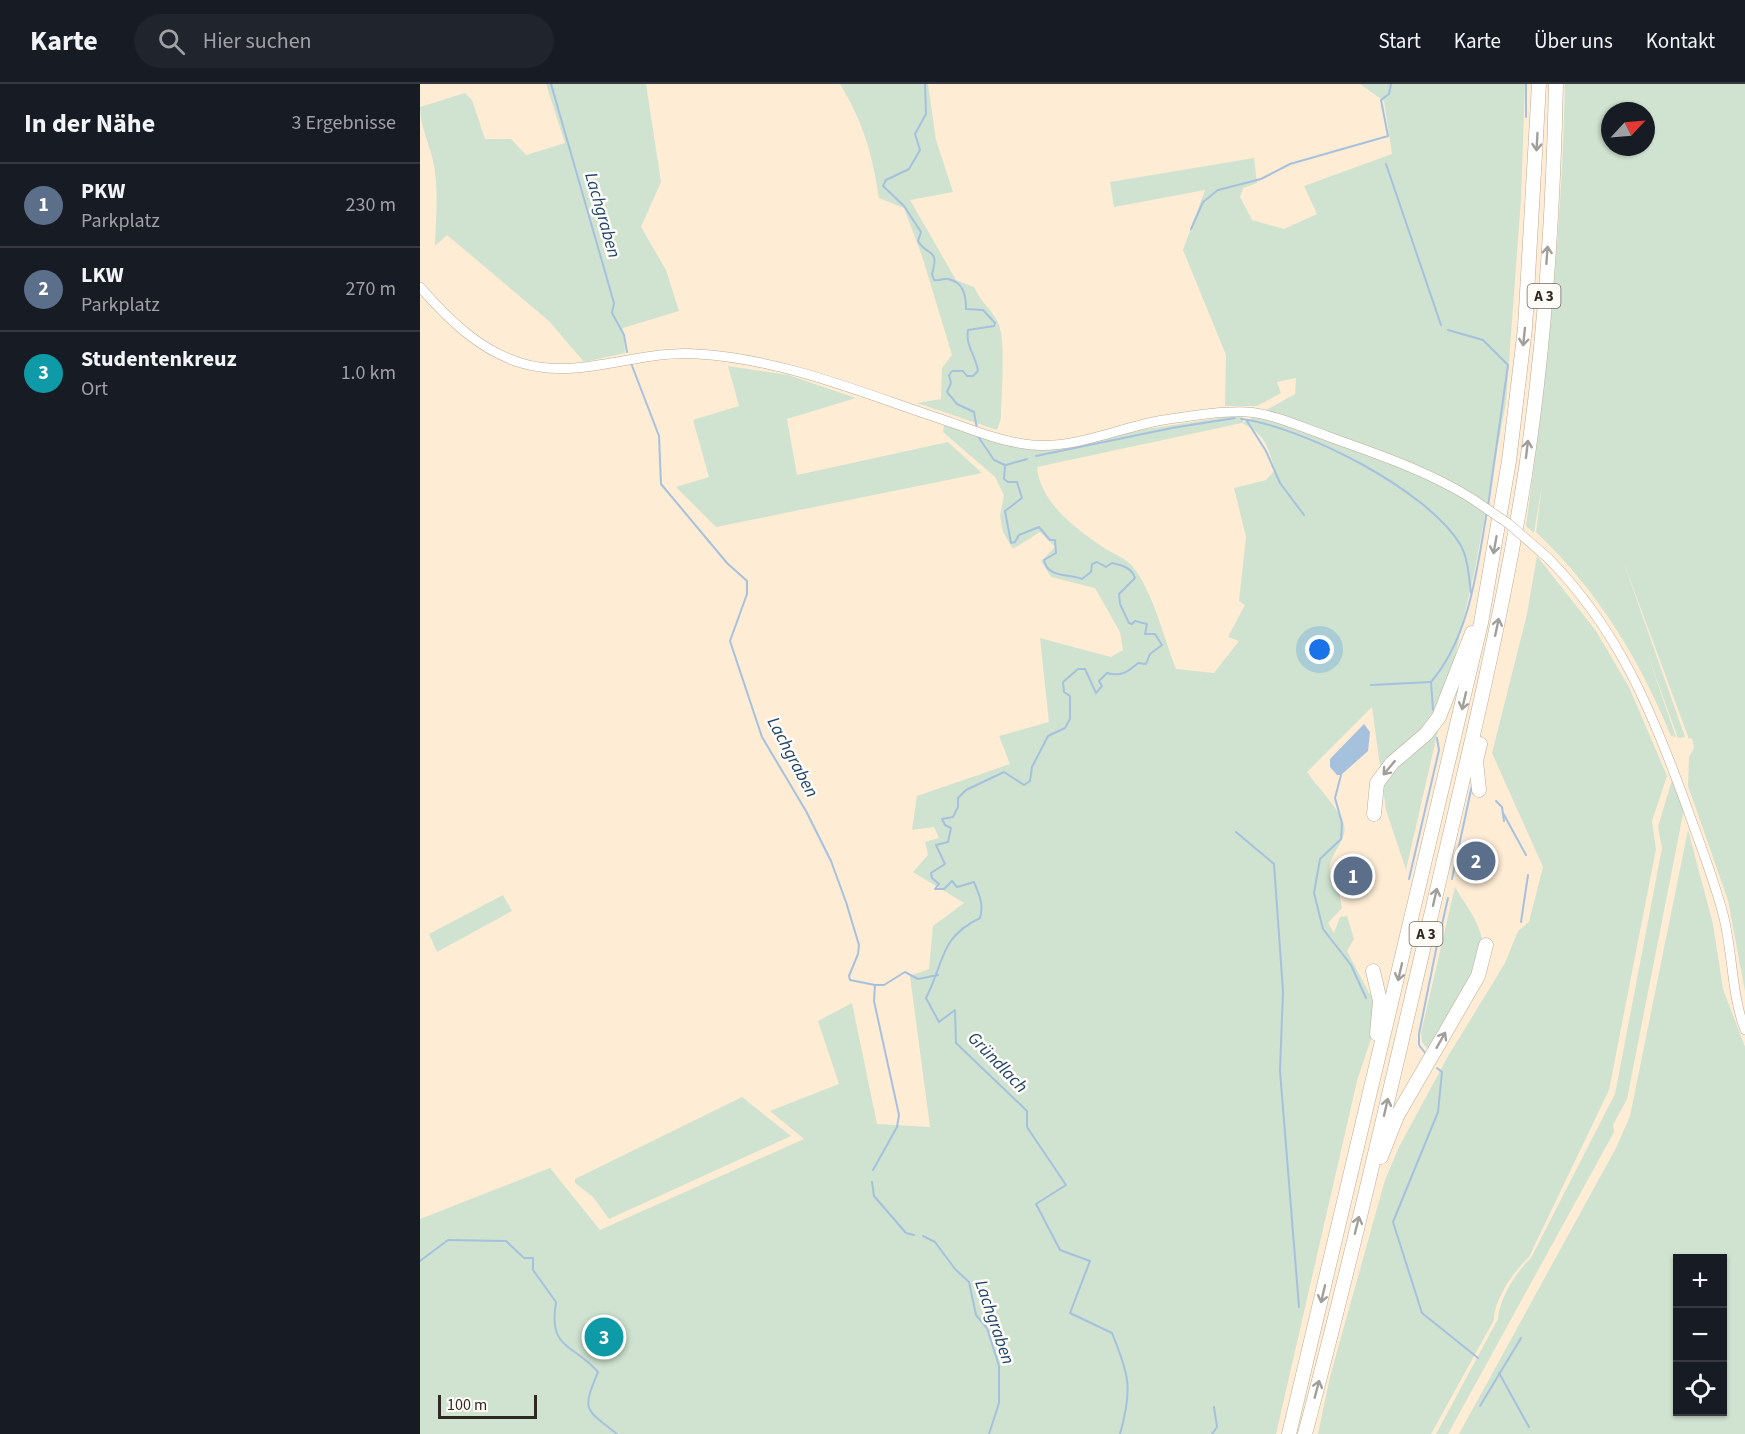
<!DOCTYPE html>
<html lang="de">
<meta charset="utf-8">
<style>
:root{--surface:#171b24;--page:#20242c;--text:#f1f3f6;--muted:#9ea1a6;--line:#363941;--accent:#ea580c}
body{margin:0;font-family:"Source Sans 3",sans-serif;background:var(--page);color:var(--text)}
.controls{position:absolute;right:18px;bottom:18px;display:grid;overflow:hidden;border-radius:0px;box-shadow:0 2px 4px #0004}
.controls button{width:54px;height:54px;display:grid;place-items:center;padding:0;border:0;border-bottom:2px solid var(--line);background:var(--surface);color:var(--text);font:30px sans-serif}
.compass{position:absolute;left:1181px;top:18px;width:54px;height:54px;border-radius:50%;background:var(--surface);box-shadow:0 2px 4px #0004;rotate:64deg}
.scale{position:absolute;left:18px;bottom:15px;width:99px;box-sizing:border-box;padding-left:6px;border:3px solid #302921;border-top:0;font-size:16px;line-height:21px;white-space:nowrap;color:#302921;-webkit-text-stroke:4px #fffbf7;paint-order:stroke}
.you{position:absolute;left:900px;top:566px;width:21px;height:21px;margin:-15px;border:4px solid #fff;border-radius:50%;background:#1a73e8;box-shadow:0 0 0 9px #1a73e833}
.badge{display:grid;place-items:center;width:39px;height:39px;border-radius:50%;background:var(--accent);color:#fff;font-size:20px;font-weight:700}
.pin{position:absolute;translate:-50% -50%;border:3px solid #fff;box-shadow:0 2px 6px #0006}
.list{margin:0;padding:0;list-style:none}
h2{display:flex;justify-content:space-between;align-items:center;height:78px;margin:0;padding:0 24px;font-size:26px}
h2 small{font-size:20px;font-weight:400;color:var(--muted)}
.list li{display:grid;grid-template-columns:39px 1fr auto;gap:18px;align-items:center;box-sizing:border-box;height:84px;padding:0 24px;border-top:2px solid var(--line)}
.list b{display:block;font-size:22px;white-space:nowrap}
.list p{margin:0;font-size:20px;white-space:nowrap;color:var(--muted)}
.list em{font-size:20px;font-style:normal;color:var(--muted)}
.icon{flex:none;width:33px;height:33px;fill:none;stroke:currentColor;stroke-width:2;stroke-linecap:round;stroke-linejoin:round}
.map{position:relative;flex:none;width:1325px;height:1350px;overflow:hidden}
header{display:flex;align-items:center;gap:36px;box-sizing:border-box;height:84px;padding:0 30px;background:var(--surface);border-bottom:2px solid var(--line)}
header strong{font-size:28px}
nav{display:flex;gap:33px;margin-inline-start:auto;font-size:21px}
.search{width:420px;height:54px;background:var(--page);display:flex;align-items:center;gap:15px;box-sizing:border-box;padding:0 21px;border-radius:33px;color:var(--muted);font-size:22px}
main{display:flex}
aside{flex:1;background:var(--surface)}
.map>svg:first-child{display:block}
.green{fill:#cfe3d0;fill-rule:evenodd}
.water{fill:#a6c1de}
.lines{fill:none;stroke-linecap:round;stroke-linejoin:round}
.stream{stroke:#a6c1de;stroke-width:2}
.minor-casing{stroke:#bcac96;stroke-width:10}
.highway-casing{stroke:#bcac96;stroke-width:15}
.minor{stroke:#fff;stroke-width:9}
.highway{stroke:#fff;stroke-width:14}
.minor-bridge-casing{stroke:#bcac96;stroke-width:10;stroke-linecap:butt}
.minor-bridge{stroke:#fff;stroke-width:9}
.oneway{stroke:#a29f9b}
.labels{text-anchor:middle;stroke-width:5;stroke-linejoin:round;paint-order:stroke}
.shield{fill:#fffbf7;stroke:#6e6861;stroke-width:1.5}
.shield-label{font-size:15px;font-weight:bold;fill:#302921}
.water-label{font-size:18px;font-style:italic;fill:#1e456c;stroke:#fffbf7}
</style>
<header>
<strong>Karte</strong>
<div class="search"><svg class="icon" aria-label="search" viewBox="0 0 24 24"><circle cx="10" cy="10" r="6"/><path d="M15 15l6 6"/></svg>Hier suchen</div>
<nav><a>Start</a><a>Karte</a><a>Über uns</a><a>Kontakt</a></nav>
</header>
<main>
<aside>
<h2>In der Nähe<small>3 Ergebnisse</small></h2>
<ul class="list">
<li><span class="badge" style="background:#5c6f8a">1</span><div><b>PKW</b><p>Parkplatz</p></div><em>230 m</em></li>
<li><span class="badge" style="background:#5c6f8a">2</span><div><b>LKW</b><p>Parkplatz</p></div><em>270 m</em></li>
<li><span class="badge" style="background:#0f9aa8">3</span><div><b>Studentenkreuz</b><p>Ort</p></div><em>1.0 km</em></li>
</ul>
</aside>
<div class="map">
<svg width="1325" height="1350" viewBox="0 0 1325 1350">
<rect width="100%" height="100%" fill="#feecd5"/>
<!-- green -->
<g class="green">
<path d="M 126,0 L 226,0 L 241,98 L 221,143 L 246,186 L 259,227 L 203,244 L 205,269 L 164,278 L 129,237 L 27,151 L 15,162 C 16,134 19,104 13,77 C 9,59 0,41 0,23 L 45,9 L 52,16 L 65,55 L 91,55 L 106,71 L 145,59 Z"/>
<path d="M 420,0 L 508,0 L 516,56 L 533,108 L 490,116 L 536,196 L 554,203 C 560,218 573,226 579,241 C 586,260 581,311 581,334 L 577,346 L 497,319 L 521,315 L 522,284 L 532,271 L 502,172 L 484,124 L 459,114 C 452,69 444,40 420,0 Z"/>
<path d="M 940,0 L 1105,0 L 1101,115 L 1086,318 L 1055,485 L 986,786 L 966,726 L 952,623 L 887,688 C 898,704 916,721 923,738 C 932,759 899,771 913,802 L 918,802 L 922,824 L 908,839 L 914,849 L 920,833 L 927,832 L 934,855 L 927,867 L 949,909 L 954,914 L 956,940 L 937,997 L 856,1350 L 0,1350 L 0,1135 L 130,1084 L 180,1146 L 384,1055 L 350,1027 L 419,1000 L 398,937 L 432,919 L 457,1040 L 510,1043 L 490,892 L 509,885 L 513,842 L 544,819 L 493,788 L 508,771 L 505,758 L 519,754 L 514,743 L 492,746 L 497,712 L 590,680 L 579,652 L 629,638 L 620,554 L 691,573 L 703,566 L 700,548 L 675,504 L 631,493 L 621,477 L 635,463 L 620,448 L 593,465 L 583,448 L 580,432 L 584,411 L 575,393 L 523,348 L 524,341 L 607,364 L 639,364 L 727,345 L 812,332 L 823,331 L 823,339 L 875,310 L 876,294 L 857,298 L 861,309 L 837,322 L 805,322 L 806,271 L 763,166 L 785,106 L 694,123 L 690,98 L 834,74 L 837,99 L 823,104 L 820,113 L 832,136 L 864,145 L 897,130 L 884,102 L 972,70 L 964,17 ZM 822,339 C 846,351 847,361 855,386 L 846,396 L 814,404 L 826,453 L 819,517 L 825,521 L 808,553 L 819,557 L 794,589 L 756,585 C 744,554 733,508 713,483 C 707,475 694,470 686,465 C 658,447 620,419 617,383 Z"/>
<path d="M 1145,0 L 1325,0 L 1325,907 L 1308,816 L 1268,702 L 1269,673 L 1274,664 L 1272,654 L 1269,655 L 1201,471 L 1265,653 L 1258,654 L 1226,566 L 1256,653 L 1251,652 C 1219,574 1178,507 1116,448 L 1122,401 L 1114,449 L 1106,442 C 1126,295 1142,149 1145,0 ZM 1190,27 L 1226,27 L 1226,63 L 1190,63 Z"/>
<polygon points="308,282 368,291 436,314 367,335 377,391 528,358 562,389 296,443 256,403 289,393 273,336 319,322"/>
<path d="M 1117,472 L 1176,547 L 1209,603 L 1247,692 L 1232,737 L 1236,765 L 1189,1006 L 1109,1173 C 1094,1187 1074,1215 1074,1236 L 1011,1350 L 898,1350 L 910,1293 L 965,1096 L 979,1063 L 1027,974 L 1085,879 L 1098,847 L 1109,838 L 1123,783 L 1072,669 L 1107,530 Z"/>
<path d="M 1252,696 L 1264,725 L 1207,1015 L 1193,1041 L 1194,1048 L 1028,1350 L 1016,1350 L 1078,1235 C 1079,1215 1096,1188 1111,1174 L 1195,1010 L 1242,764 L 1238,743 Z"/>
<path d="M 1268,746 L 1293,840 L 1303,905 L 1325,963 L 1325,1350 L 1039,1350 L 1196,1064 L 1210,1032 ZM 1258,1174 L 1302,1174 L 1302,1328 L 1258,1328 Z"/>
<path d="M 1035,803 C 1044,819 1061,839 1062,858 C 1063,882 1023,943 1010,968 L 1002,958 L 1001,949 Z"/>
<polygon points="83,811 92,827 17,868 9,850"/>
<polygon points="322,1013 371,1052 189,1135 173,1113 155,1099 155,1095"/>
</g>
<!-- water -->
<polygon class="water" points="944,640 950,648 948,667 921,691 917,691 910,683 910,675"/>
<g class="lines">
<!-- stream -->
<g class="stream">
<polyline points="131,0 194,219 192,229 204,251 207,268"/>
<path d="M 505,0 L 506,30 L 495,50 L 500,66 L 489,85 L 466,96 L 463,102 L 484,122 L 501,148 L 498,157 C 507,173 520,163 512,190 L 514,196 C 520,197 523,194 528,195 C 544,198 546,212 546,225 L 563,226 L 575,239 L 574,242 L 548,246 C 545,261 556,272 558,287 L 553,292 L 547,292 L 543,287 L 532,287 L 529,291 L 531,299 L 527,308 L 537,320 L 554,328 L 557,345"/>
<polyline points="1106,33 1106,0"/>
<polyline points="966,80 1021,241"/>
<polyline points="771,145 783,118 798,106 841,95 870,80 968,52 961,16 969,10 971,0"/>
<polyline points="1028,246 1063,256 1088,281 1068,422"/>
<polyline points="211,279 239,352 241,400 307,479 327,497 327,510 310,557 342,653 386,727 411,777 426,818 439,861 438,870 429,892 430,896 455,901 454,917 479,1031 477,1043 453,1086"/>
<path d="M 821,335 C 884,343 1007,406 1040,460 C 1048,473 1049,494 1051,509"/>
<polyline points="827,337 846,367 860,399 884,431"/>
<path d="M 557,351 L 574,376 L 585,381 L 584,395 L 588,398 L 597,398 L 602,414 L 585,427 L 591,459 L 595,458 L 599,451 L 619,443 L 630,456 L 635,456 L 636,469 L 624,476 C 628,495 649,489 662,495 L 671,488 L 672,480 L 677,478 L 686,483 L 692,479 C 702,481 712,484 715,494 L 699,510 L 700,520 L 709,539 L 712,540 L 715,537 L 727,540 L 725,550 L 735,550 L 742,561 L 730,570 L 726,580 L 718,579 C 708,588 701,593 687,589 L 679,597 L 682,602 L 676,609 L 665,585 L 658,585 L 643,598 L 644,608 L 650,612 L 650,635 L 645,644 L 628,652 L 612,683 L 610,697 L 604,701 L 584,688 L 546,706 L 538,714 L 538,723 L 533,733 L 522,735 L 525,741 L 531,744 L 528,758 L 516,761 L 525,780 L 511,789 L 512,794 L 519,800 L 515,805 L 524,805 L 532,797 L 537,803 L 554,798 C 559,811 564,819 560,834 C 519,854 525,877 506,914 L 519,938 L 535,926 L 536,959 L 607,1027 L 607,1043 L 646,1101 L 616,1120 L 640,1166 L 670,1177 L 650,1229 L 692,1249 C 709,1292 713,1304 700,1350"/>
<polyline points="616,372 752,344 815,334"/>
<polyline points="586,381 607,375"/>
<polyline points="951,601 1011,598"/>
<path d="M 1013,626 L 1011,598 C 1050,552 1057,485 1067,427"/>
<polyline points="921,691 915,714 922,739 921,755 900,775 894,809 903,845 931,881 946,914"/>
<polyline points="1076,717 1082,723 1084,737"/>
<polyline points="1083,729 1106,771"/>
<polyline points="816,748 854,780 863,907 860,987 879,1223"/>
<polyline points="989,795 1019,666 1017,654"/>
<polyline points="1032,795 1052,701"/>
<polyline points="1101,838 1108,791"/>
<polyline points="1021,845 1028,814"/>
<polyline points="455,901 464,901 485,888 498,895 518,891"/>
<polyline points="1006,970 999,961 999,950 1017,861"/>
<polyline points="1017,984 1022,988 1018,1028 973,1138 1002,1229 1058,1274"/>
<polyline points="452,1098 454,1112 486,1149 494,1151"/>
<polyline points="503,1152 515,1158 535,1185 549,1198 556,1231 567,1244 579,1282 579,1319 569,1350"/>
<path d="M 0,1177 L 28,1156 L 86,1157 L 104,1174 L 113,1174 L 113,1186 L 136,1218 C 128,1266 153,1259 178,1288 C 162,1327 164,1324 197,1350"/>
<polyline points="1079,1289 1109,1343"/>
<polyline points="1060,1322 1101,1254"/>
<polyline points="792,1350 797,1343 794,1323"/>
</g>
<defs>
<g id="minor">
<path d="M 0,203 C 28,235 59,266 101,279 C 161,297 218,265 278,270 C 360,275 438,307 515,333 C 546,343 579,358 612,361 C 656,365 701,343 743,336 C 770,332 800,327 827,328 C 854,330 881,343 907,352 C 956,370 1006,386 1051,414"/>
<path d="M 1128,474 C 1198,545 1231,625 1265,718 C 1278,755 1293,792 1303,830 C 1313,868 1311,909 1325,946"/>
</g>
<g id="highway">
<polyline points="1059,706 1056,677 1060,660"/>
<polyline points="954,730 957,699 972,679 1006,650 1019,633 1052,549"/>
<polyline points="953,887 960,917 957,950"/>
<polyline points="961,1073 977,1032 1058,892 1066,861"/>
<polyline points="869,1350 1061,539 1089,377 1105,244 1119,0"/>
<path d="M 885,1350 C 929,1185 967,1019 1006,853 C 1039,711 1074,570 1099,427 C 1123,290 1133,139 1136,0"/>
</g>
</defs>
<!-- minor casing -->
<use href="#minor" class="minor-casing"/>
<!-- highway casing -->
<use href="#highway" class="highway-casing"/>
<!-- minor -->
<use href="#minor" class="minor"/>
<!-- highway -->
<use href="#highway" class="highway"/>
<defs>
<polyline id="minor-bridge" points="1051,414 1089,440 1128,474"/>
</defs>
<!-- minor-bridge casing -->
<use href="#minor-bridge" class="minor-bridge-casing"/>
<!-- minor-bridge -->
<use href="#minor-bridge" class="minor-bridge"/>
</g>
<!-- one-way arrows -->
<defs><path id="oneway-shaft" d="M-6 0H5M1.5-3L5.5 0L1.5 3" fill="none" stroke-width="1.6" stroke-linecap="round" stroke-linejoin="round" transform="scale(1.5)"/></defs>
<g class="oneway">
<use href="#oneway-shaft" transform="translate(1117 58) rotate(93)"/>
<use href="#oneway-shaft" transform="translate(1127 171) rotate(-86)"/>
<use href="#oneway-shaft" transform="translate(1104 253) rotate(96)"/>
<use href="#oneway-shaft" transform="translate(1107 365) rotate(-83)"/>
<use href="#oneway-shaft" transform="translate(1075 461) rotate(100)"/>
<use href="#oneway-shaft" transform="translate(1077 543) rotate(-78)"/>
<use href="#oneway-shaft" transform="translate(1044 617) rotate(103)"/>
<use href="#oneway-shaft" transform="translate(969 684) rotate(130)"/>
<use href="#oneway-shaft" transform="translate(1015 813) rotate(-77)"/>
<use href="#oneway-shaft" transform="translate(980 888) rotate(103)"/>
<use href="#oneway-shaft" transform="translate(1021 956) rotate(-60)"/>
<use href="#oneway-shaft" transform="translate(966 1023) rotate(-77)"/>
<use href="#oneway-shaft" transform="translate(937 1141) rotate(-76)"/>
<use href="#oneway-shaft" transform="translate(903 1210) rotate(103)"/>
<use href="#oneway-shaft" transform="translate(897 1305) rotate(-75)"/>
</g>
<g class="labels">
<!-- shield labels -->
<g class="shield">
<rect x="1107.5" y="200" width="33" height="24" rx="4.5"/>
<rect x="989.5" y="838" width="33" height="24" rx="4.5"/>
</g>
<g class="shield-label">
<text x="1124" y="217">A 3</text>
<text x="1006" y="855">A 3</text>
</g>
<!-- water labels -->
<g class="water-label">
<text transform="translate(183 131) rotate(74)" y="6">Lachgraben</text>
<text transform="translate(373 673) rotate(62)" y="6">Lachgraben</text>
<text transform="translate(578 978) rotate(46)" y="6">Gründlach</text>
<text transform="translate(575 1238) rotate(71)" y="6">Lachgraben</text>
</g>
</g>
</svg>
<div class="controls">
<button>+</button>
<button>−</button>
<button><svg class="icon" aria-label="locate" viewBox="0 0 24 24"><circle cx="12" cy="12" r="6"/><path d="M12 2v4M12 18v4M2 12h4M18 12h4"/></svg></button>
</div>
<svg class="compass" viewBox="-18 -18 36 36"><path d="M0-13l5 13h-10z" fill="#e53935"/><path d="M0 13l5-13h-10z" fill="#9ea1a6"/></svg>
<div class="scale">100 m</div>
<div class="you"></div>
<div class="pin badge" style="left:933px;top:792px;background:#5c6f8a">1</div>
<div class="pin badge" style="left:1056px;top:777px;background:#5c6f8a">2</div>
<div class="pin badge" style="left:184px;top:1253px;background:#0f9aa8">3</div>
</div>
</main>
